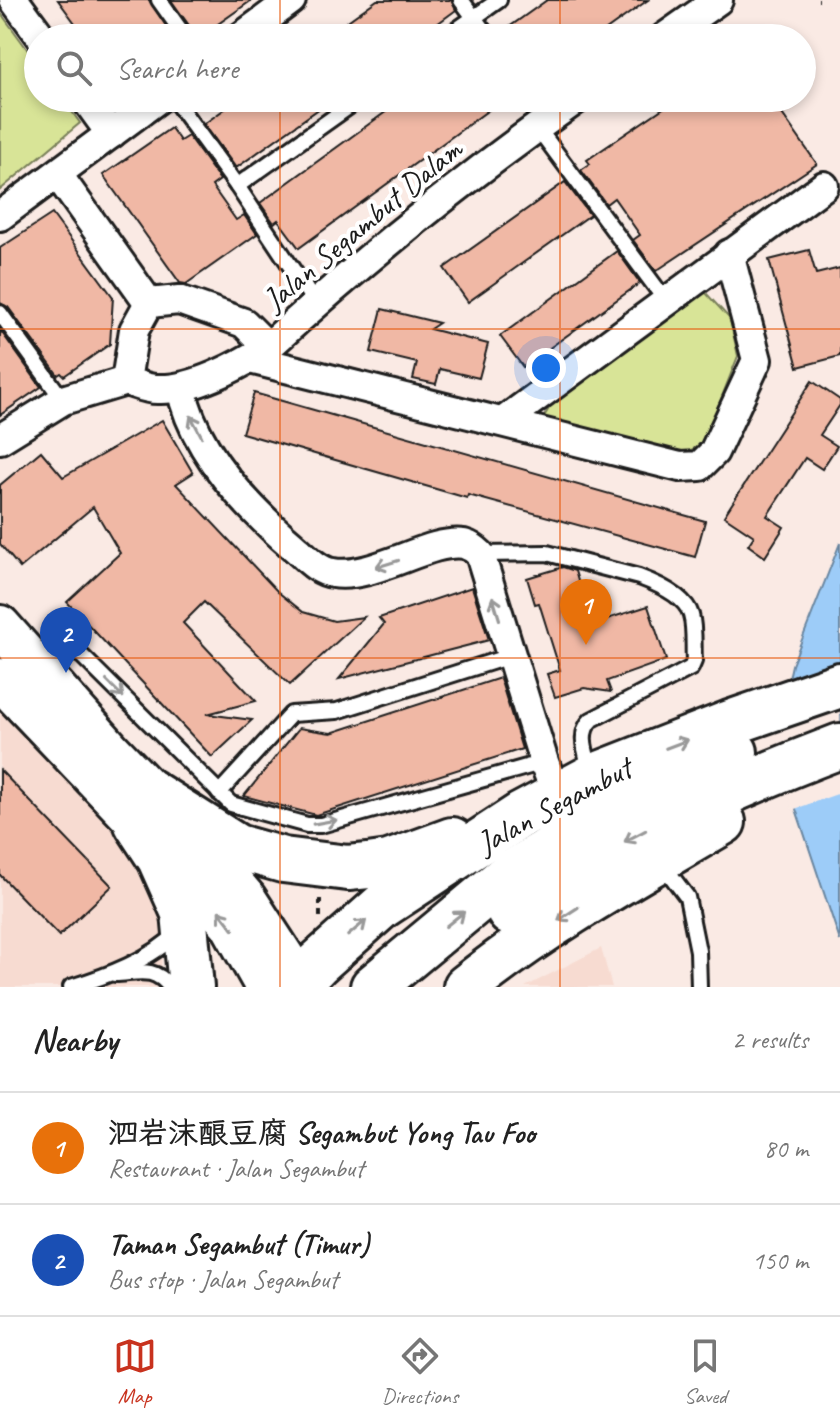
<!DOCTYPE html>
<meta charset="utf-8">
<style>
:root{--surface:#fff;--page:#f6f6f6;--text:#222;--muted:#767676;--line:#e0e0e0;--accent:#c8321e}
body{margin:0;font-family:Caveat,"LXGW WenKai TC",sans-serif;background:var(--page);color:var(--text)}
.you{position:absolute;left:546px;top:368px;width:28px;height:28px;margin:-20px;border:6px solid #fff;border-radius:50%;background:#1a73e8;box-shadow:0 0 0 12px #1a73e833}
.badge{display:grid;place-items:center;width:52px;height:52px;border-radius:50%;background:var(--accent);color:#fff;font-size:26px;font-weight:700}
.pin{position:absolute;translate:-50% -66px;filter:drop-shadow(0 2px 4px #0008)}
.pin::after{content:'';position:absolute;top:42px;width:28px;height:24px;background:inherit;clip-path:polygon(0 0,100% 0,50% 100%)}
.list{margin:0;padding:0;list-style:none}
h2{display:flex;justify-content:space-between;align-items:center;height:104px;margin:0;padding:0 32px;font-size:34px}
h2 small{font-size:26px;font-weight:400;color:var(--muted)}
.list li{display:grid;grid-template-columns:52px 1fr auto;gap:24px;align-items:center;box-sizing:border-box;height:112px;padding:0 32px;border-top:2px solid var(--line)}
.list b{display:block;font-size:30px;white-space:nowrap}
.list p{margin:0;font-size:26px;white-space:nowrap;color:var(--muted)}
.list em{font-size:26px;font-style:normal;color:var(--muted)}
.icon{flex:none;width:44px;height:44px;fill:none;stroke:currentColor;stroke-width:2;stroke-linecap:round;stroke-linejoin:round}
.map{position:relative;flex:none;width:840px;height:987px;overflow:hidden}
.search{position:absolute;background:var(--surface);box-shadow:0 4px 12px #0003;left:24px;right:24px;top:24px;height:88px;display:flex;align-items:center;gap:20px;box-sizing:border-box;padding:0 28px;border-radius:44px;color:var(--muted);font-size:30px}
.sheet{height:328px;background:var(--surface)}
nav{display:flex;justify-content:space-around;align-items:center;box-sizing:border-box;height:112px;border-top:2px solid var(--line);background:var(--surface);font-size:22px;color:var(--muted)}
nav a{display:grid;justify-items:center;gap:4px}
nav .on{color:var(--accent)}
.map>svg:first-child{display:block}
.built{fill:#f7dbd1}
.green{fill:#d8e497;stroke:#7a805a;stroke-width:2}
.water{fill:#9dccf8;stroke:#6986a0;stroke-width:2}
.pier{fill:#faeae4}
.building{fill:#f0b8a5;stroke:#1c1c1c;stroke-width:2}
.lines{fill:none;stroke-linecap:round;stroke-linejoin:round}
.service-casing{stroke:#1c1c1c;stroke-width:20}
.minor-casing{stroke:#1c1c1c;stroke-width:34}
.secondary-casing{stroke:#1c1c1c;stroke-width:46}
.primary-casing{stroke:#1c1c1c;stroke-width:50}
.path{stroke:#1c1c1c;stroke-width:4;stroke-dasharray:6 6;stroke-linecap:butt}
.service{stroke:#fff;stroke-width:14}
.minor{stroke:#fff;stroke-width:28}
.secondary{stroke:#fff;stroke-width:40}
.primary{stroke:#fff;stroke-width:44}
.oneway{stroke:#999}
.grid{fill:none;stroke:#e8590c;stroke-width:2;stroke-opacity:0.55}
.labels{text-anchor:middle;stroke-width:8;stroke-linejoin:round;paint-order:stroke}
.street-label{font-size:32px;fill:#1c1c1c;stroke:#fff}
</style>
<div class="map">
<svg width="840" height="987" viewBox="0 0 840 987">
<rect width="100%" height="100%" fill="#faeae4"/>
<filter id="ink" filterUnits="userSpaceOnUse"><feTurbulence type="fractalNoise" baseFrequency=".0125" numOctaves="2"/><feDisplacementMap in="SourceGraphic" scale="16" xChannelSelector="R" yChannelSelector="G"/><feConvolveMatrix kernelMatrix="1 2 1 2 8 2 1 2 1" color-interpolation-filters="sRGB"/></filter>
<g filter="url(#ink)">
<!-- built -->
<g class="built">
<polygon points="0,700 147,860 166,917 159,987 0,987"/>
<polygon points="601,948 612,987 525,987"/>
</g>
<!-- green -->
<g class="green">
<polygon points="0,12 38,64 38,98 62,98 80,123 0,190"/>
<polygon points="705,292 730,319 738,356 703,444 681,455 542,420 551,405 700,293"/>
</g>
<!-- water -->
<polygon class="water" points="840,543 840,941 796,809 782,709 792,665"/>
<!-- pier -->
<polygon class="pier" points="840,662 840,793 792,810 778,709 784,683"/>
<!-- building -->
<g class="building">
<polygon points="58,0 149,0 174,38 86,38"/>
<polygon points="171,0 252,0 198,38"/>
<polygon points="377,0 451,0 456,10 418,38 324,38"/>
<polygon points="547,0 648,0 595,38 499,38 498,35"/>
<polygon points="240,98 334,98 236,168 204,124"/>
<polygon points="405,98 505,98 299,248 278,220 274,223 260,203"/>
<polygon points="678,98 771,98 817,164 656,271 633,240 640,235 614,198 606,204 581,170 590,164 587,160"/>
<polygon points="171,128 180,141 188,136 220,180 212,186 236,220 244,215 257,234 186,284 180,283 103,175"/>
<polygon points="565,182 590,215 468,302 444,268"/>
<polygon points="52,214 113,297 110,344 64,376 61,373 58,375 8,307 0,303 0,248"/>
<polygon points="809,250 816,274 840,268 840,356 798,367 769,260"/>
<polygon points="617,251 640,283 523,367 500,336"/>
<polygon points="382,309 439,323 430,329 488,344 479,378 440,369 436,384 413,379 417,363 371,352"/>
<polygon points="0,330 41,387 0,415"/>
<polygon points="812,381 840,400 840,405 820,435 837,446 822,469 805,458 767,516 784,527 765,557 748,545 754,536 724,516"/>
<polygon points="254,393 705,521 695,557 468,495 467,498 242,433"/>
<polygon points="162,420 193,473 176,484 278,592 303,612 334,621 364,617 290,685 204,602 183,623 256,701 207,714 252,720 212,757 67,602 120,553 93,507 20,568 0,544 0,485 41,451 63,477"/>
<polygon points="563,567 575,571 591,624 648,606 666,660 607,681 611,692 584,688 555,697 547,674 560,670 539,603 535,604 527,578"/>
<polygon points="472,587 489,640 339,679 384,624 379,618"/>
<polygon points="500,678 522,749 316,815 244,796 299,728 331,733"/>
<polygon points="0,770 112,886 59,936 0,875"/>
</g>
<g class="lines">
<defs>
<g id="service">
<polyline points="159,0 186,38"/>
<polyline points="461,0 489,38"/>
<polyline points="445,38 499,0"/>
<polyline points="173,98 237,186 315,303"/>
<polyline points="533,98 548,119"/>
<polyline points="537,127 666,301"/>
<polyline points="237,186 361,98"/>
<polyline points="0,313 63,400"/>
<path d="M 480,554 L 547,553 L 639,577 C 655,583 686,596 691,615 C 695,628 693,647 694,661 L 691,668 L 591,720 C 577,734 587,755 591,772"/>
<polyline points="32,653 68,651 81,655 231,804 307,825 321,825 544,762"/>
<polyline points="219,793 291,714 337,711 510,656"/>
<polyline points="663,865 687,897 698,951 699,987"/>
<path d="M 115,974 C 139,973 154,966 170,987"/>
<path d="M 71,987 C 107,976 151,960 178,932"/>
</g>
<g id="minor">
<polyline points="14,0 42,38"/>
<polyline points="240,38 291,0"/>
<polyline points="664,38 718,0"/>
<polyline points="85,98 111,134"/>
<polyline points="58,175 149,303"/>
<polyline points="0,216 159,98"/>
<path d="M 179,300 L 244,323 L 268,347 C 239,366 191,391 157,389 C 147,389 136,384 126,381 L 134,330 L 149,303 Z"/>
<path d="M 268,347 C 366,257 469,175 578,98"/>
<polyline points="250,359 680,467 700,466 714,452 757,360 729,254"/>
<path d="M 181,388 C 194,451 246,506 293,546 C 305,556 317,571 333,573 C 373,580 430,538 464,544 C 471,546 475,549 480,554 L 544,762 L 557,796"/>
<polyline points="504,421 824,186"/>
<polyline points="0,439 63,400 126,381"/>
</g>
<g id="secondary">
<polyline points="0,626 112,752 183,825 246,899 303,987"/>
<polyline points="0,679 184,872 230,923 266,987"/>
</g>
<g id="primary">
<polyline points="150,792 237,847 283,860 348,868 368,866 389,863 452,840"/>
<polyline points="137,824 160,859 184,913 191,987"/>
<path d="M 510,913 C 535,894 561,879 588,863 C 668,816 753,779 840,746"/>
<polyline points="295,987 318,963 382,906 521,815 592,777 730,723 840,685"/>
<polyline points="373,987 508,875 642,792 735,752"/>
<path d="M 466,987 C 546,923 635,874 723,822"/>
</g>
</defs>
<!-- service casing -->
<use href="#service" class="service-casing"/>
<!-- minor casing -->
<use href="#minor" class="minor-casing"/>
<!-- secondary casing -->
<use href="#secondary" class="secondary-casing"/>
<!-- primary casing -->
<use href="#primary" class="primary-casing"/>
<!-- path -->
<g class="path">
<polyline points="818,0 819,0"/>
<polyline points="320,917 320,898"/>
</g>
<!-- service -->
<use href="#service" class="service"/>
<!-- minor -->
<use href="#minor" class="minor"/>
<!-- secondary -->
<use href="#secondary" class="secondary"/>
<!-- primary -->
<use href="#primary" class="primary"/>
</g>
<!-- one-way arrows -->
<defs><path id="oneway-shaft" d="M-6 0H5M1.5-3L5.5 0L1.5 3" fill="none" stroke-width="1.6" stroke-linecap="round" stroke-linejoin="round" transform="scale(2)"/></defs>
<g class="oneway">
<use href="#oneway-shaft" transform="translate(196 426) rotate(-118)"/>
<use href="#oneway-shaft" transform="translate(387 564) rotate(163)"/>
<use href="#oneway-shaft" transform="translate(496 608) rotate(-107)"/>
<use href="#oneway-shaft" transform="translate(115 689) rotate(45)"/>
<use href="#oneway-shaft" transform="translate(677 744) rotate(-21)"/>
<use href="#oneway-shaft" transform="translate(325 822) rotate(-10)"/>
<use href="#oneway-shaft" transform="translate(635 836) rotate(152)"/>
<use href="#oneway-shaft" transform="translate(568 914) rotate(147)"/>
<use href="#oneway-shaft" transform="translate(455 919) rotate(-39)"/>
<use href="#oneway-shaft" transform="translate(226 920) rotate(-128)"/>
<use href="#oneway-shaft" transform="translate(357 928) rotate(-40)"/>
</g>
</g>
<!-- grid -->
<path class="grid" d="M 280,0 L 280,38M 560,0 L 560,38M 280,98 L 280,987M 560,98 L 560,987M 0,329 L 840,329M 0,658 L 840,658"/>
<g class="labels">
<!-- street labels -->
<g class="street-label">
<text transform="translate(362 224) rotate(-40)" y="11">Jalan Segambut Dalam</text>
<text transform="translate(554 805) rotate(-28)" y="11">Jalan Segambut</text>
</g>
</g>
</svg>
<div class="you"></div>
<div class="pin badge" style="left:586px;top:645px;background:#e8710a">1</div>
<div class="pin badge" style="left:66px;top:673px;background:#1a4fb4">2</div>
<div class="search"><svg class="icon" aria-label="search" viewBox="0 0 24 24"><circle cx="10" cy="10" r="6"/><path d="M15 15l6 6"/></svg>Search here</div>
</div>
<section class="sheet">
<h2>Nearby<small>2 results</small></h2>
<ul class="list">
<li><span class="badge" style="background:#e8710a">1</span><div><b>泗岩沫酿豆腐 Segambut Yong Tau Foo</b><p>Restaurant · Jalan Segambut</p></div><em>80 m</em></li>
<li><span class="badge" style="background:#1a4fb4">2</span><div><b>Taman Segambut (Timur)</b><p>Bus stop · Jalan Segambut</p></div><em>150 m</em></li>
</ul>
</section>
<nav>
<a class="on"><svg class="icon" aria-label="map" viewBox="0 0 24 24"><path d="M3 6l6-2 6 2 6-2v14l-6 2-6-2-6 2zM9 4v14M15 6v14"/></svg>Map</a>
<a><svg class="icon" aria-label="directions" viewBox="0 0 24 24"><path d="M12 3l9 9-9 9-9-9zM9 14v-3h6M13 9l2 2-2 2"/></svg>Directions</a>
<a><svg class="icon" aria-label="saved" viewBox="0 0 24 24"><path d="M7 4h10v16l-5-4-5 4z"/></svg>Saved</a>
</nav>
